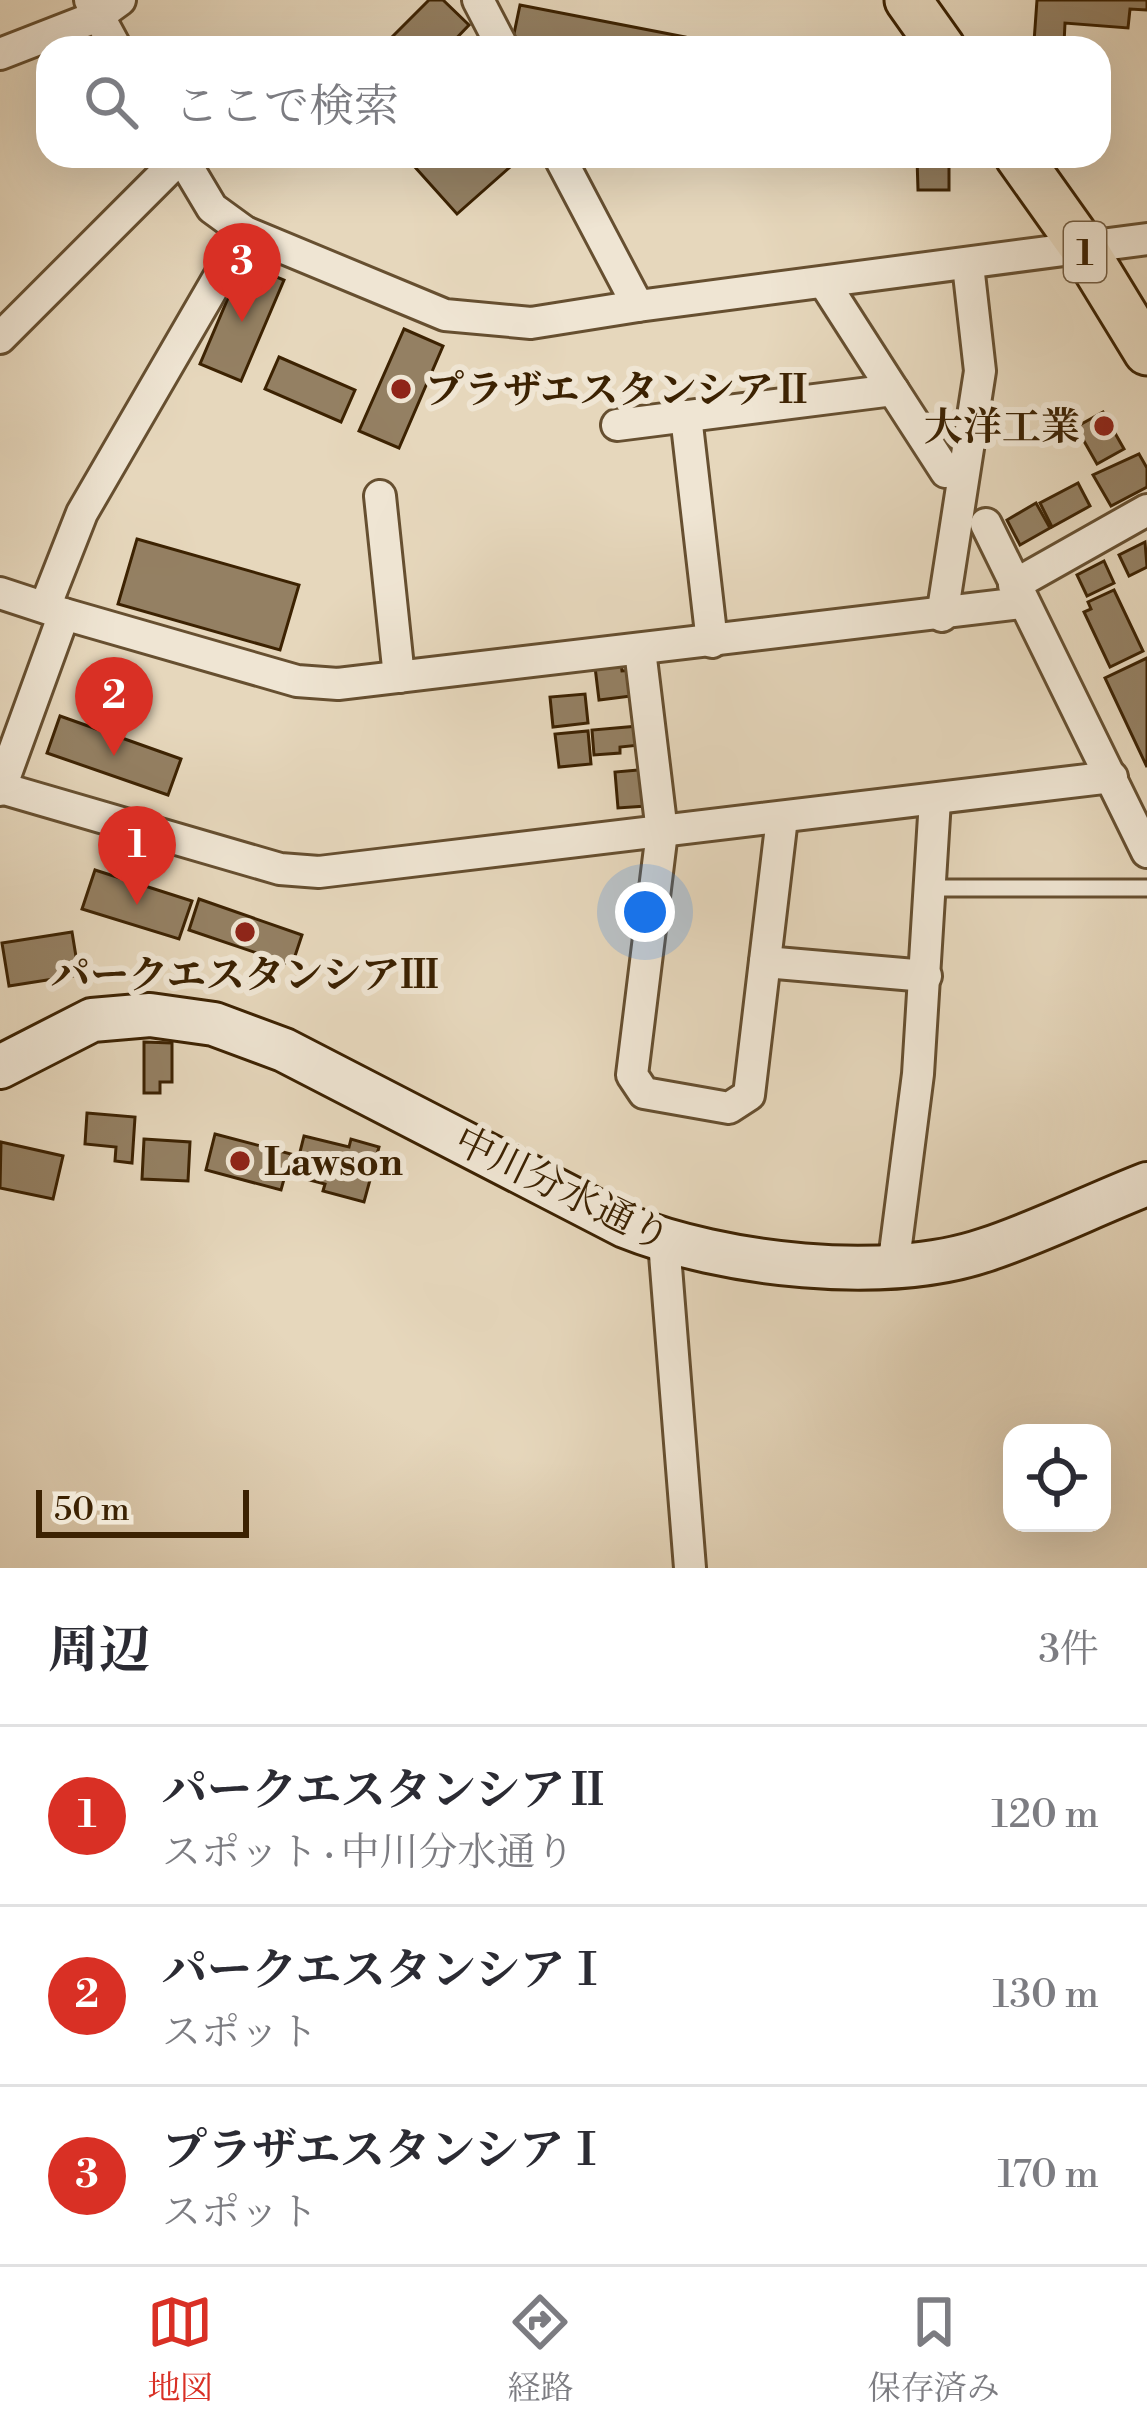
<!DOCTYPE html>
<html lang="ja">
<meta charset="utf-8">
<style>
:root{--surface:#fff;--page:#f7f7f7;--text:#2b2b33;--muted:#7c7c81;--line:#e1e1e2;--accent:#d93025}
body{margin:0;font-family:"Libre Bodoni","Noto Serif JP",serif;background:var(--page);color:var(--text)}
.controls{position:absolute;right:36px;bottom:36px;display:grid;overflow:hidden;border-radius:24px;box-shadow:0 12px 48px #0002}
.controls button{width:108px;height:108px;display:grid;place-items:center;padding:0;border:0;border-bottom:3px solid var(--line);background:var(--surface);color:var(--text);font:60px sans-serif}
.scale{position:absolute;left:36px;bottom:30px;width:213px;box-sizing:border-box;padding-left:12px;border:6px solid #3c2202;border-top:0;font-size:33px;line-height:42px;white-space:nowrap;color:#3c2202;-webkit-text-stroke:9px #efe5d3;paint-order:stroke}
.you{position:absolute;left:645px;top:912px;width:42px;height:42px;margin:-30px;border:9px solid #fff;border-radius:50%;background:#1a73e8;box-shadow:0 0 0 18px #1a73e833}
.badge{display:grid;place-items:center;width:78px;height:78px;border-radius:50%;background:var(--accent);color:#fff;font-size:39px;font-weight:700}
.pin{position:absolute;translate:-50% -99px;filter:drop-shadow(0 3px 6px #0008)}
.pin::after{content:'';position:absolute;top:63px;width:42px;height:36px;background:inherit;clip-path:polygon(0 0,100% 0,50% 100%)}
.list{margin:0;padding:0;list-style:none}
h2{display:flex;justify-content:space-between;align-items:center;height:156px;margin:0;padding:0 48px;font-size:51px}
h2 small{font-size:39px;font-weight:400;color:var(--muted)}
.list li{display:grid;grid-template-columns:78px 1fr auto;gap:36px;align-items:center;box-sizing:border-box;height:180px;padding:0 48px;border-top:3px solid var(--line)}
.list b{display:block;font-size:45px;white-space:nowrap}
.list p{margin:0;font-size:39px;white-space:nowrap;color:var(--muted)}
.list em{font-size:39px;font-style:normal;color:var(--muted)}
.icon{flex:none;width:66px;height:66px;fill:none;stroke:currentColor;stroke-width:2;stroke-linecap:round;stroke-linejoin:round}
.map{position:relative;flex:none;width:1147px;height:1568px;overflow:hidden}
.search{position:absolute;background:var(--surface);box-shadow:0 12px 48px #0002;left:36px;right:36px;top:36px;height:132px;display:flex;align-items:center;gap:30px;box-sizing:border-box;padding:0 42px;border-radius:36px;color:var(--muted);font-size:45px}
.sheet{height:696px;background:var(--surface)}
nav{display:flex;justify-content:space-around;align-items:center;box-sizing:border-box;height:168px;border-top:3px solid var(--line);background:var(--surface);font-size:33px;color:var(--muted)}
nav a{display:grid;justify-items:center;gap:6px}
nav .on{color:var(--accent)}
.map>svg:first-child{display:block}
.building{fill:#948063;stroke:#3c2202;stroke-width:3}
.lines{fill:none;stroke-linecap:round;stroke-linejoin:round}
.lane-casing{stroke:#664f30;stroke-width:21}
.street-casing{stroke:#664f30;stroke-width:36}
.secondary-casing{stroke:#3c2202;stroke-width:48}
.primary-casing{stroke:#3c2202;stroke-width:51}
.lane{stroke:#efe5d3;stroke-width:15}
.street{stroke:#efe5d3;stroke-width:30}
.secondary{stroke:#efe5d3;stroke-width:42}
.primary{stroke:#e6d7bc;stroke-width:45}
.poi-dot{fill:#8f2418;stroke:#efe5d3;stroke-width:4.5}
.labels{text-anchor:middle;stroke-width:12;stroke-linejoin:round;paint-order:stroke}
.shield{fill:#efe5d3;stroke:#725c41;stroke-width:3}
.shield-label{font-size:36px;font-weight:bold;fill:#3c2202}
.poi-label{font-size:39px;font-weight:bold;fill:#3c2202;stroke:#efe5d3;text-anchor:start}
.street-label{font-size:39px;fill:#3c2202;stroke:#efe5d3}
</style>
<div class="map">
<svg width="1147" height="1568" viewBox="0 0 1147 1568">
<rect width="100%" height="100%" fill="#e6d7bc"/>
<filter id="stains"><feTurbulence type="fractalNoise" baseFrequency=".00167" numOctaves="4"/><feColorMatrix values="0 0 0 0 .2 0 0 0 0 .09 0 0 0 0 .02 0 0 0 .5 -.17"/></filter>
<radialGradient id="worn" r=".72"><stop offset=".6" stop-color="#630" stop-opacity="0"/><stop offset="1" stop-color="#630" stop-opacity=".3"/></radialGradient>
<!-- building -->
<g class="building">
<polygon points="429,0 443,0 469,25 447,48 381,48"/>
<polygon points="1037,0 1147,0 1147,10 1130,9 1128,28 1065,23 1064,44 1034,42"/>
<polygon points="520,5 685,37 683,48 511,48"/>
<polygon points="405,156 501,156 510,167 457,214"/>
<polygon points="917,158 949,158 949,190 918,190"/>
<polygon points="243,263 284,280 241,381 200,364"/>
<polygon points="404,329 443,346 399,448 359,431"/>
<polygon points="279,357 355,390 341,422 265,389"/>
<polygon points="1103,412 1124,449 1097,464 1076,427"/>
<polygon points="1139,454 1147,468 1147,487 1111,506 1093,475"/>
<polygon points="1078,483 1090,506 1052,527 1040,503"/>
<polygon points="1036,503 1050,528 1020,545 1007,520"/>
<polygon points="137,539 299,585 280,650 118,604"/>
<polygon points="1145,542 1147,567 1129,576 1119,555"/>
<polygon points="1104,561 1114,583 1087,596 1077,575"/>
<polygon points="1114,590 1143,651 1110,667 1084,612 1091,609 1088,602"/>
<polygon points="1147,658 1147,767 1105,678"/>
<polygon points="621,663 622,671 636,670 639,695 599,700 595,667"/>
<polygon points="585,694 588,723 553,727 550,697"/>
<polygon points="60,716 181,759 168,795 47,753"/>
<polygon points="639,726 640,745 620,747 620,753 594,755 592,730"/>
<polygon points="588,731 591,764 559,767 555,734"/>
<polygon points="650,769 646,806 618,808 615,772"/>
<polygon points="95,870 192,901 179,939 82,909"/>
<polygon points="199,899 302,935 292,965 189,930"/>
<polygon points="72,932 79,975 9,986 2,943"/>
<polygon points="144,1042 172,1043 172,1082 160,1082 160,1093 144,1093"/>
<polygon points="87,1113 135,1117 132,1163 115,1161 116,1147 85,1144"/>
<polygon points="215,1134 291,1154 281,1190 206,1170"/>
<polygon points="304,1136 349,1147 351,1139 379,1147 364,1202 323,1191 325,1184 294,1176"/>
<polygon points="144,1139 190,1142 188,1181 142,1179"/>
<polygon points="1,1142 63,1156 53,1199 0,1188"/>
</g>
<g class="lines">
<defs>
<polyline id="lane" points="933,888 1147,888"/>
<g id="street">
<polyline points="90,0 116,48"/>
<polyline points="478,0 503,48"/>
<polyline points="0,54 98,16 120,0"/>
<polyline points="181,156 212,208 245,232 445,315 531,323 638,306"/>
<polyline points="559,156 638,306 1147,239"/>
<polyline points="825,284 893,390"/>
<polyline points="0,338 181,157"/>
<polyline points="686,416 712,642"/>
<polyline points="617,425 893,390 946,472"/>
<polyline points="380,496 399,677"/>
<polyline points="986,524 1147,852"/>
<polyline points="1014,585 1147,510"/>
<polyline points="0,593 64,614 0,790"/>
<polyline points="45,607 82,513 245,232"/>
<polyline points="64,614 297,681 338,684 1022,603"/>
<polyline points="942,616 980,371 968,265"/>
<polyline points="640,650 662,832 632,1075 644,1093 729,1108 749,1095 782,818"/>
<polyline points="1,788 280,869 319,872 1112,777"/>
<polyline points="765,962 926,976"/>
<polyline points="664,1242 690,1568"/>
<polyline points="893,1268 918,1074 935,800"/>
</g>
<path id="secondary" d="M 0,1067 L 92,1020 L 150,1015 L 214,1024 L 284,1050 L 625,1226 C 722,1265 885,1284 985,1250 C 1040,1232 1093,1205 1147,1184"/>
<g id="primary">
<polyline points="908,0 942,48"/>
<polyline points="1018,156 1084,249 1147,352"/>
</g>
</defs>
<!-- lane casing -->
<use href="#lane" class="lane-casing"/>
<!-- street casing -->
<use href="#street" class="street-casing"/>
<!-- secondary casing -->
<use href="#secondary" class="secondary-casing"/>
<!-- primary casing -->
<use href="#primary" class="primary-casing"/>
<!-- lane -->
<use href="#lane" class="lane"/>
<!-- street -->
<use href="#street" class="street"/>
<!-- secondary -->
<use href="#secondary" class="secondary"/>
<!-- primary -->
<use href="#primary" class="primary"/>
</g>
<!-- markers -->
<g class="poi-dot">
<circle cx="401" cy="389" r="12"/>
<circle cx="1104" cy="426" r="12"/>
<circle cx="245" cy="932" r="12"/>
<circle cx="240" cy="1161" r="12"/>
</g>
<g class="labels">
<!-- shield labels -->
<rect class="shield" x="1064" y="222" width="42" height="60" rx="9"/>
<g class="shield-label">
<text x="1085" y="265">1</text>
</g>
<!-- poi labels -->
<g class="poi-label">
<text x="425" y="403">プラザエスタンシアⅡ</text>
<text x="1080" y="440" text-anchor="end">大洋工業</text>
<text x="245" y="988" text-anchor="middle">パークエスタンシアⅢ</text>
<text x="264" y="1175">Lawson</text>
</g>
<!-- street labels -->
<g class="street-label">
<text transform="translate(563 1188) rotate(26)" y="14">中川分水通り</text>
</g>
</g>
<rect width="100%" height="100%" filter="url(#stains)"/>
<rect width="100%" height="100%" fill="url(#worn)"/>
</svg>
<div class="controls">
<button><svg class="icon" aria-label="locate" viewBox="0 0 24 24"><circle cx="12" cy="12" r="6"/><path d="M12 2v4M12 18v4M2 12h4M18 12h4"/></svg></button>
</div>
<div class="scale">50 m</div>
<div class="you"></div>
<div class="pin badge" style="left:137px;top:905px">1</div>
<div class="pin badge" style="left:114px;top:756px">2</div>
<div class="pin badge" style="left:242px;top:322px">3</div>
<div class="search"><svg class="icon" aria-label="search" viewBox="0 0 24 24"><circle cx="10" cy="10" r="6"/><path d="M15 15l6 6"/></svg>ここで検索</div>
</div>
<section class="sheet">
<h2>周辺<small>3件</small></h2>
<ul class="list">
<li><span class="badge">1</span><div><b>パークエスタンシアⅡ</b><p>スポット · 中川分水通り</p></div><em>120 m</em></li>
<li><span class="badge">2</span><div><b>パークエスタンシアⅠ</b><p>スポット</p></div><em>130 m</em></li>
<li><span class="badge">3</span><div><b>プラザエスタンシアⅠ</b><p>スポット</p></div><em>170 m</em></li>
</ul>
</section>
<nav>
<a class="on"><svg class="icon" aria-label="map" viewBox="0 0 24 24"><path d="M3 6l6-2 6 2 6-2v14l-6 2-6-2-6 2zM9 4v14M15 6v14"/></svg>地図</a>
<a><svg class="icon" aria-label="directions" viewBox="0 0 24 24"><path d="M12 3l9 9-9 9-9-9zM9 14v-3h6M13 9l2 2-2 2"/></svg>経路</a>
<a><svg class="icon" aria-label="saved" viewBox="0 0 24 24"><path d="M7 4h10v16l-5-4-5 4z"/></svg>保存済み</a>
</nav>
